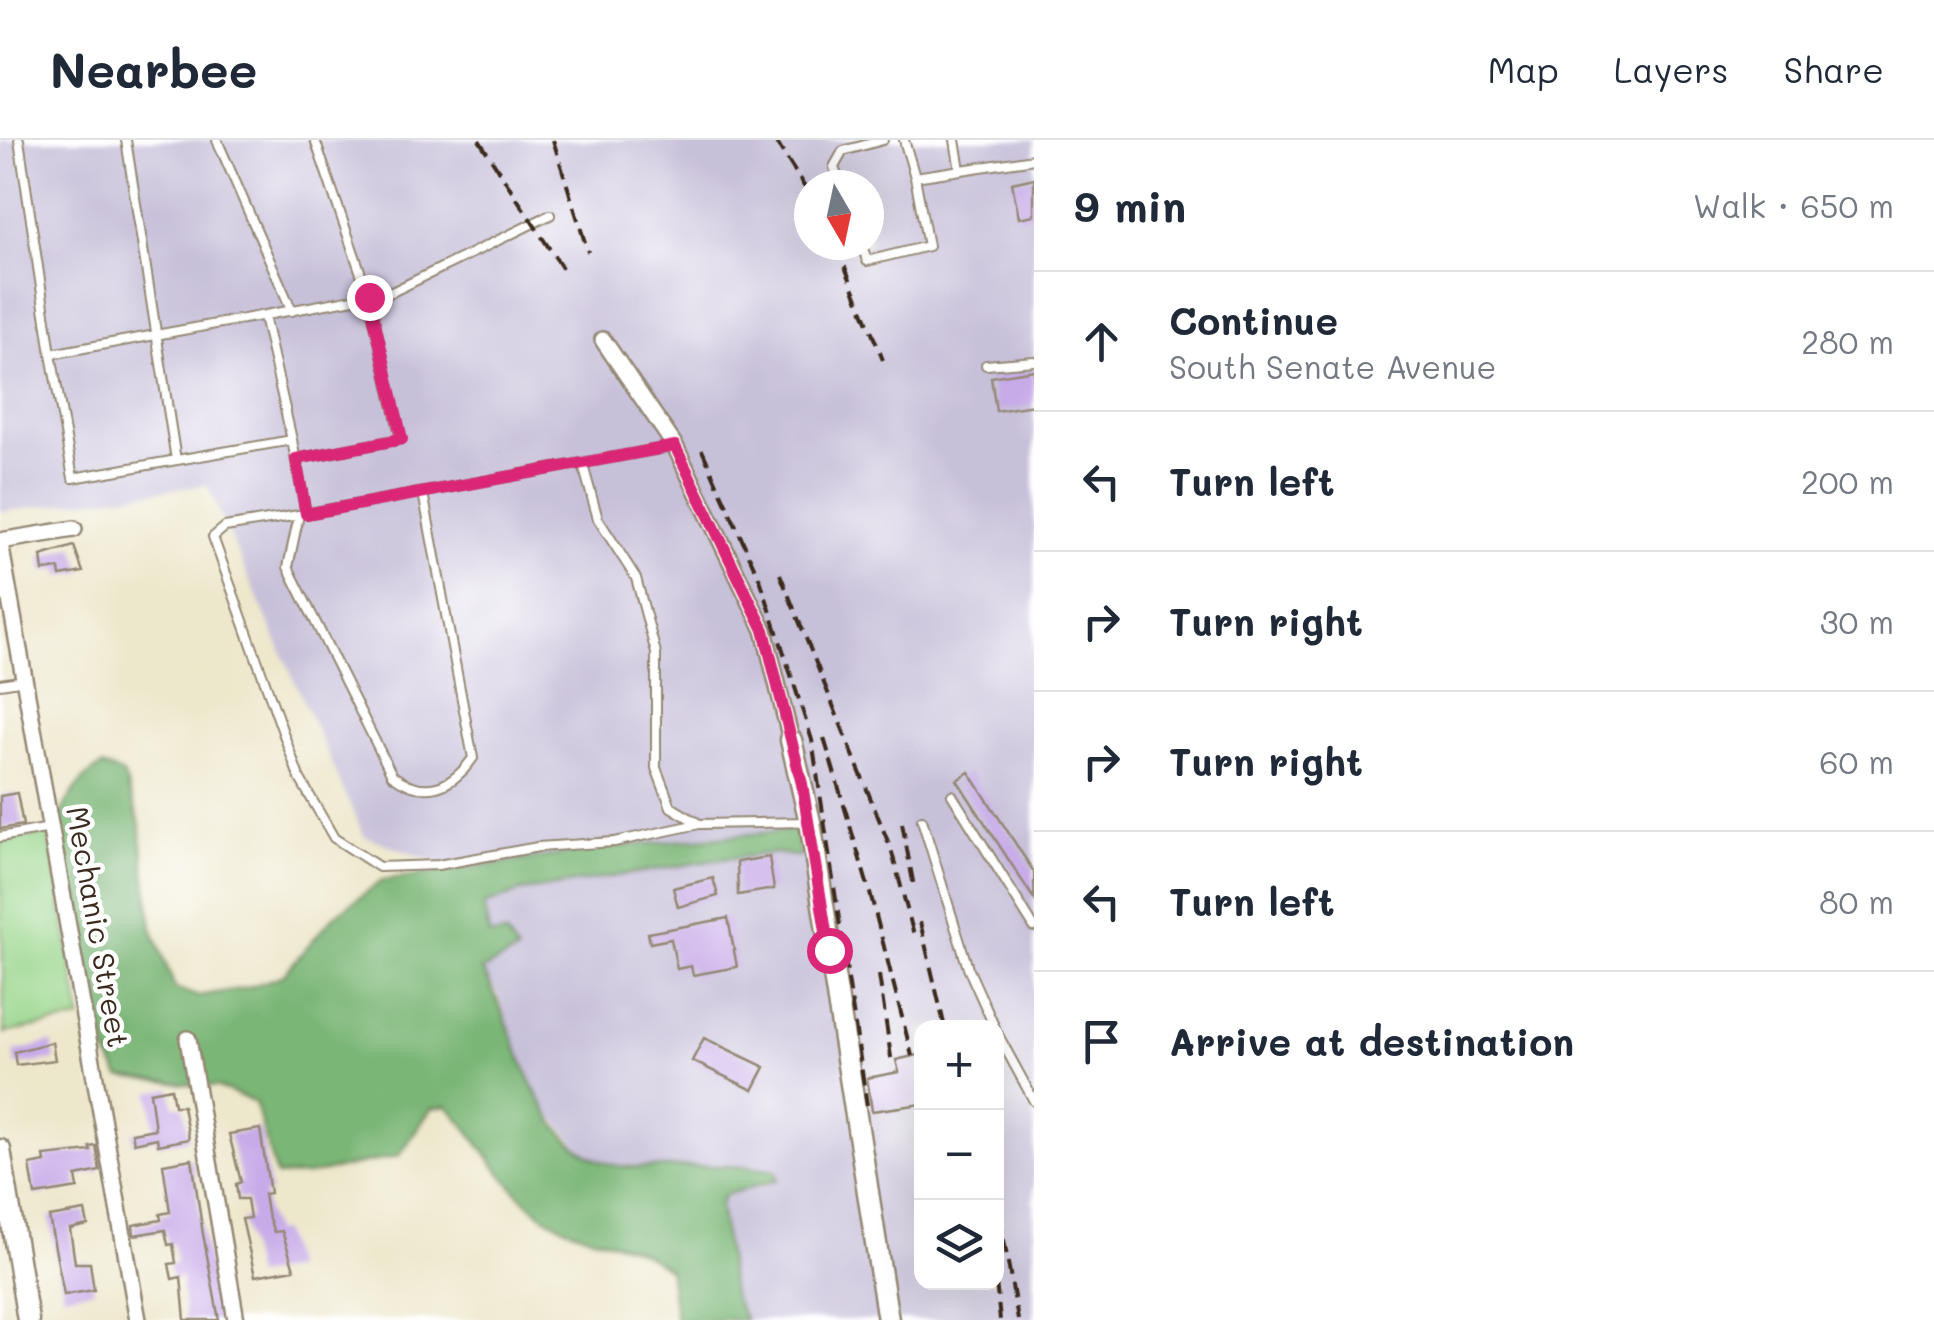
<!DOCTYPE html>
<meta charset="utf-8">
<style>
:root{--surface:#fff;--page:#f2f2f3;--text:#1f2937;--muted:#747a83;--line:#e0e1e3}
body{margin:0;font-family:Mali,sans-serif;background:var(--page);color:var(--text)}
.controls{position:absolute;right:30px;bottom:30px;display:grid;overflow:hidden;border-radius:20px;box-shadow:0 10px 40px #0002}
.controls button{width:90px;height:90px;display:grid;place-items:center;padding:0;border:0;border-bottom:2px solid var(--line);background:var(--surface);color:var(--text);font:50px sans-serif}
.compass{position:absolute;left:794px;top:30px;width:90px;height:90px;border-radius:50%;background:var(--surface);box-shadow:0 10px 40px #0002;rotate:171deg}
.stop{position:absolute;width:30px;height:30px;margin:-22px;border:8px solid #db2777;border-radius:50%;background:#fff}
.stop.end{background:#db2777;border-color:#fff;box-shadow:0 2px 10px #0008}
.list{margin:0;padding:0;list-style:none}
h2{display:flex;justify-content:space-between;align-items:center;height:130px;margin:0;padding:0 40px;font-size:42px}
h2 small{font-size:32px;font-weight:400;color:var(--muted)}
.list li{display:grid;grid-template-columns:65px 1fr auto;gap:30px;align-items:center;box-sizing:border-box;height:140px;padding:0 40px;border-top:2px solid var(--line)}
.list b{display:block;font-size:38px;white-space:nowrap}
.list p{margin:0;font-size:32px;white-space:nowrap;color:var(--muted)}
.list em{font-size:32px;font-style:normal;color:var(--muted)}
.icon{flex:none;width:55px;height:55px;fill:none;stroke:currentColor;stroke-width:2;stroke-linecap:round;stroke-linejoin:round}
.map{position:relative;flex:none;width:1034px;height:1180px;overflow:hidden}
header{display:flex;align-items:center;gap:60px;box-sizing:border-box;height:140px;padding:0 50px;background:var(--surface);border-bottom:2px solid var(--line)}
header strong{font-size:48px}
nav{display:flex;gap:55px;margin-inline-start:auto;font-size:35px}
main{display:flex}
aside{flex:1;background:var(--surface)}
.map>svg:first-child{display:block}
.industrial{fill:#c7c0d9;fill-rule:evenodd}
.green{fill:#99d58a;stroke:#6a8054;stroke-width:2.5}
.forest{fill:#7ab676;stroke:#5a704a;stroke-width:2.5}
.building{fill:#c7aae8}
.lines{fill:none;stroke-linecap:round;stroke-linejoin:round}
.lane-casing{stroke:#948874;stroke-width:12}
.street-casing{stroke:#948874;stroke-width:20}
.secondary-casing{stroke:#948874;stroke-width:25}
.lane{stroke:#fff;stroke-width:8}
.street{stroke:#fff;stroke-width:15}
.secondary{stroke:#fff;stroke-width:20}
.rail{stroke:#3b2a1e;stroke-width:4;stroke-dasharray:15 8;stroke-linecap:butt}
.route{stroke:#db2777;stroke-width:12}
.labels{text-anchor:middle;stroke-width:9;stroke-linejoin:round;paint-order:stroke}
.street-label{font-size:30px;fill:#3b2a1e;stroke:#fff}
</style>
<header>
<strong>Nearbee</strong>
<nav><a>Map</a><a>Layers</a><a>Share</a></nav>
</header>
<main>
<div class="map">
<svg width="1034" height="1180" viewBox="0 0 1034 1180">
<rect width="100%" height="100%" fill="#fff"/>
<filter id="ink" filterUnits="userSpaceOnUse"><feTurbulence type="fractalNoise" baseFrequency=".01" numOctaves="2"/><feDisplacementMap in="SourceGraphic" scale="20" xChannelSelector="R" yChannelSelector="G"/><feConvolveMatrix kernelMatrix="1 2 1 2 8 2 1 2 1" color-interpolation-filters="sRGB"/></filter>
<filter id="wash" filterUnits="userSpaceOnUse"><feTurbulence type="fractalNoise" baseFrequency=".0048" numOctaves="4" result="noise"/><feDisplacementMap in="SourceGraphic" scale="40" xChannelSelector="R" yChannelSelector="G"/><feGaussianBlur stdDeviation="2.25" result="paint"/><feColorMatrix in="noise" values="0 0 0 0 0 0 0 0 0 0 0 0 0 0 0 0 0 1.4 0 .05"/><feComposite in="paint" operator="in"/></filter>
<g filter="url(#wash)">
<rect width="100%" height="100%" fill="#ede7cb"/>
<!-- industrial -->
<path class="industrial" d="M 0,0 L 1034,0 L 1034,1180 L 745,1180 L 732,1153 L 720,1065 L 724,1055 L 767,1045 L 774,1030 L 605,1025 L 585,1014 L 533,954 L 498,855 L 482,830 L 517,812 L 489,795 L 484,765 L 523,751 L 722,719 L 776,713 L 801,717 L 794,690 L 613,707 L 456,730 L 364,696 L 207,345 L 0,372 ZM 809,45 L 869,45 L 869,105 L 809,105 ZM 922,888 L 996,888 L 996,1142 L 922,1142 Z"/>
<!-- green -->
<polygon class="green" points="49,693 81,879 4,893 0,702"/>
<!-- forest -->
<path class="forest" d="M 102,626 L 123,634 L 139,680 L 152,788 L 175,848 L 197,856 L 247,848 L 282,836 L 333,777 L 383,740 L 613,707 L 794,690 L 801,717 L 776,713 L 722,719 L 523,751 L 484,765 L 489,795 L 506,794 L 517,812 L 482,830 C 521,894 537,1024 630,1027 C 674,1029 736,1021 776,1032 L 777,1040 L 724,1055 L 720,1065 L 732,1153 L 745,1180 L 676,1180 L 669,1129 C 656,1121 642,1111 628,1106 C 601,1098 571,1094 546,1077 C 504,1048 482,1002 447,966 L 431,969 L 399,1016 L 308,1035 L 276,1036 L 255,962 L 218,947 L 120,937 L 106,912 L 57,683 C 66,661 80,637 102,626 Z"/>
<g id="blocks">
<!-- building -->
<g class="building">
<polygon points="1034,38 1034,75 1019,78 1012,43"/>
<polygon points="1034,230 1034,265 996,271 991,237"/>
<polygon points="74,406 83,432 60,436 59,429 43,431 41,416"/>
<polygon points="969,632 1034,732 1034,759 957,640"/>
<polygon points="17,653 23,685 0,689 0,656"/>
<polygon points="769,717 774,749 738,755 737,722"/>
<polygon points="713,738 718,756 678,767 673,748"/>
<polygon points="728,778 737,827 693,835 691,826 677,829 671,799 650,803 648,793"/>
<polygon points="704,898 765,927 753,950 692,921"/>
<polygon points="52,902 55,920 16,925 14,912"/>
<polygon points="922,914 922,964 872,971 867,938 899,932 896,920"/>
<polygon points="171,948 174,966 183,966 189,999 158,1005 157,998 134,1003 132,993 155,989 150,952"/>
<polygon points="260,989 270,1053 264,1054 267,1073 274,1092 282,1091 294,1129 255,1136 242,1079 250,1078 247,1059 238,1059 236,1044 241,1042 229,994"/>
<polygon points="96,1006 100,1031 76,1036 78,1048 35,1055 30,1025 45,1022 44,1016 91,1011 90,1007"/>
<polygon points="192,1019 203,1094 219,1180 185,1180 181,1137 172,1139 169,1124 176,1123 173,1104 168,1105 165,1090 134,1095 133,1085 161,1080 160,1074 170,1072 163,1024"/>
<polygon points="85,1071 88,1085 70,1089 75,1123 90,1123 94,1150 64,1155 49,1077"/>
</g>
</g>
</g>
<g filter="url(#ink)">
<use href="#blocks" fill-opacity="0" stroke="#948874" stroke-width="2.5"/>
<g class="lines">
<defs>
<g id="lane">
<polyline points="19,0 51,214"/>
<polyline points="126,0 176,320"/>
<polyline points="217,0 292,171"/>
<polyline points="904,0 915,37 1034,19"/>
<polyline points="955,0 960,30"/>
<polyline points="840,45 834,27 843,11 883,0"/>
<polyline points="862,105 867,121 928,106 915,37"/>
<polyline points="264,176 292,300"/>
<polyline points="986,225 1034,221"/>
<polyline points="296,319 401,299 369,157 315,0"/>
<polyline points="583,325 598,379 636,438 656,513 656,628 671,667 699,684 810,682"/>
<path d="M 423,353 L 473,618 C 451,649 424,659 392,635 L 288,427 L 299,375 L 675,306"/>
<polyline points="306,374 292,300 73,338 51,214 392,152 550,75"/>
<polyline points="299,375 225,387 213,397 299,637 334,698 379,727 438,725 538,707 614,702 699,684"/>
<polyline points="0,544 25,540"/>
<polyline points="952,655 1034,787"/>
<polyline points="922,680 968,828 995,888"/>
<polyline points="0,697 50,688"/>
<polyline points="996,891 1034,961"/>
</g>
<g id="street">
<polyline points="603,200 675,306 764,490 791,600"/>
<polyline points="0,401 74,389"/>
<polyline points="0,403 138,1180"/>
<polyline points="188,899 236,1180"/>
</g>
<g id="secondary">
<polyline points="791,600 810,682 888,1180"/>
<polyline points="0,1010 28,1180"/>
</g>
</defs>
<!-- lane casing -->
<use href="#lane" class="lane-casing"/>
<!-- street casing -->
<use href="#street" class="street-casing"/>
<!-- secondary casing -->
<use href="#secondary" class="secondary-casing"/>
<!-- lane -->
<use href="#lane" class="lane"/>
<!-- street -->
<use href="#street" class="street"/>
<!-- secondary -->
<use href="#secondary" class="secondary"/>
<!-- rail -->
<g class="rail">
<polyline points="479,0 564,131"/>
<polyline points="553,0 588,112"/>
<polyline points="775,0 809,54"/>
<polyline points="836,105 883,220"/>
<polyline points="702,310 761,442 812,600 867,965"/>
<polyline points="780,434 891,709 915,799"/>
<polyline points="824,598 872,760 912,916"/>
<polyline points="902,683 914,747"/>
<polyline points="920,782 945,888"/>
<polyline points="879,835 892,924"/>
<polyline points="996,1054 1018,1180"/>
<polyline points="996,1142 1000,1180"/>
</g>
</g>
</g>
<g class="lines" filter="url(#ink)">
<!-- route -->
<polyline class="route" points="369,157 402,299 296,319 306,374 675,306 764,490 802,644 829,810"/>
</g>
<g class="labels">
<!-- street labels -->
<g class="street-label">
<text transform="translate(97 787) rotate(80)" y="10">Mechanic Street</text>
</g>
</g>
</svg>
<div class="controls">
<button>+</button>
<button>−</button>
<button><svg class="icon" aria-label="layers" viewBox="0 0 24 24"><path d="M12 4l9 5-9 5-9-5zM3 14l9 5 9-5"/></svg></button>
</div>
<svg class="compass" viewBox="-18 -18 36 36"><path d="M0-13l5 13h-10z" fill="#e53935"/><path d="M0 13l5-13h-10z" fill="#747a83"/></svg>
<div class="stop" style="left:829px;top:810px"></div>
<div class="stop end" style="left:369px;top:157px"></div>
</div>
<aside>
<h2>9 min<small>Walk · 650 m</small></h2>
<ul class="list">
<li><svg class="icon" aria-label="ahead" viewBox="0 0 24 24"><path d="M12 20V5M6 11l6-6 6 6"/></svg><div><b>Continue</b><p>South Senate Avenue</p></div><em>280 m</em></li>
<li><svg class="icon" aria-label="left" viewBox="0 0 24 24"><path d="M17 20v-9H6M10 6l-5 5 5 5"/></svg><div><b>Turn left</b></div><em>200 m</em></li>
<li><svg class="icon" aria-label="right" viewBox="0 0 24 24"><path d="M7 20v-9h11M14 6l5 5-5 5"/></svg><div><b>Turn right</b></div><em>30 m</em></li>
<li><svg class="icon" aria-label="right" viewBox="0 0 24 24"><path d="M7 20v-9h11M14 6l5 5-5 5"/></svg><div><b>Turn right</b></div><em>60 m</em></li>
<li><svg class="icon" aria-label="left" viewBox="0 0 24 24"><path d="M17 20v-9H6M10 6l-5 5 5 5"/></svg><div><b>Turn left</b></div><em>80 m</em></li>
<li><svg class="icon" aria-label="arrive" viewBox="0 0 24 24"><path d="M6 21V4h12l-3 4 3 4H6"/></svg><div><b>Arrive at destination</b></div></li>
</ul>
</aside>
</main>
